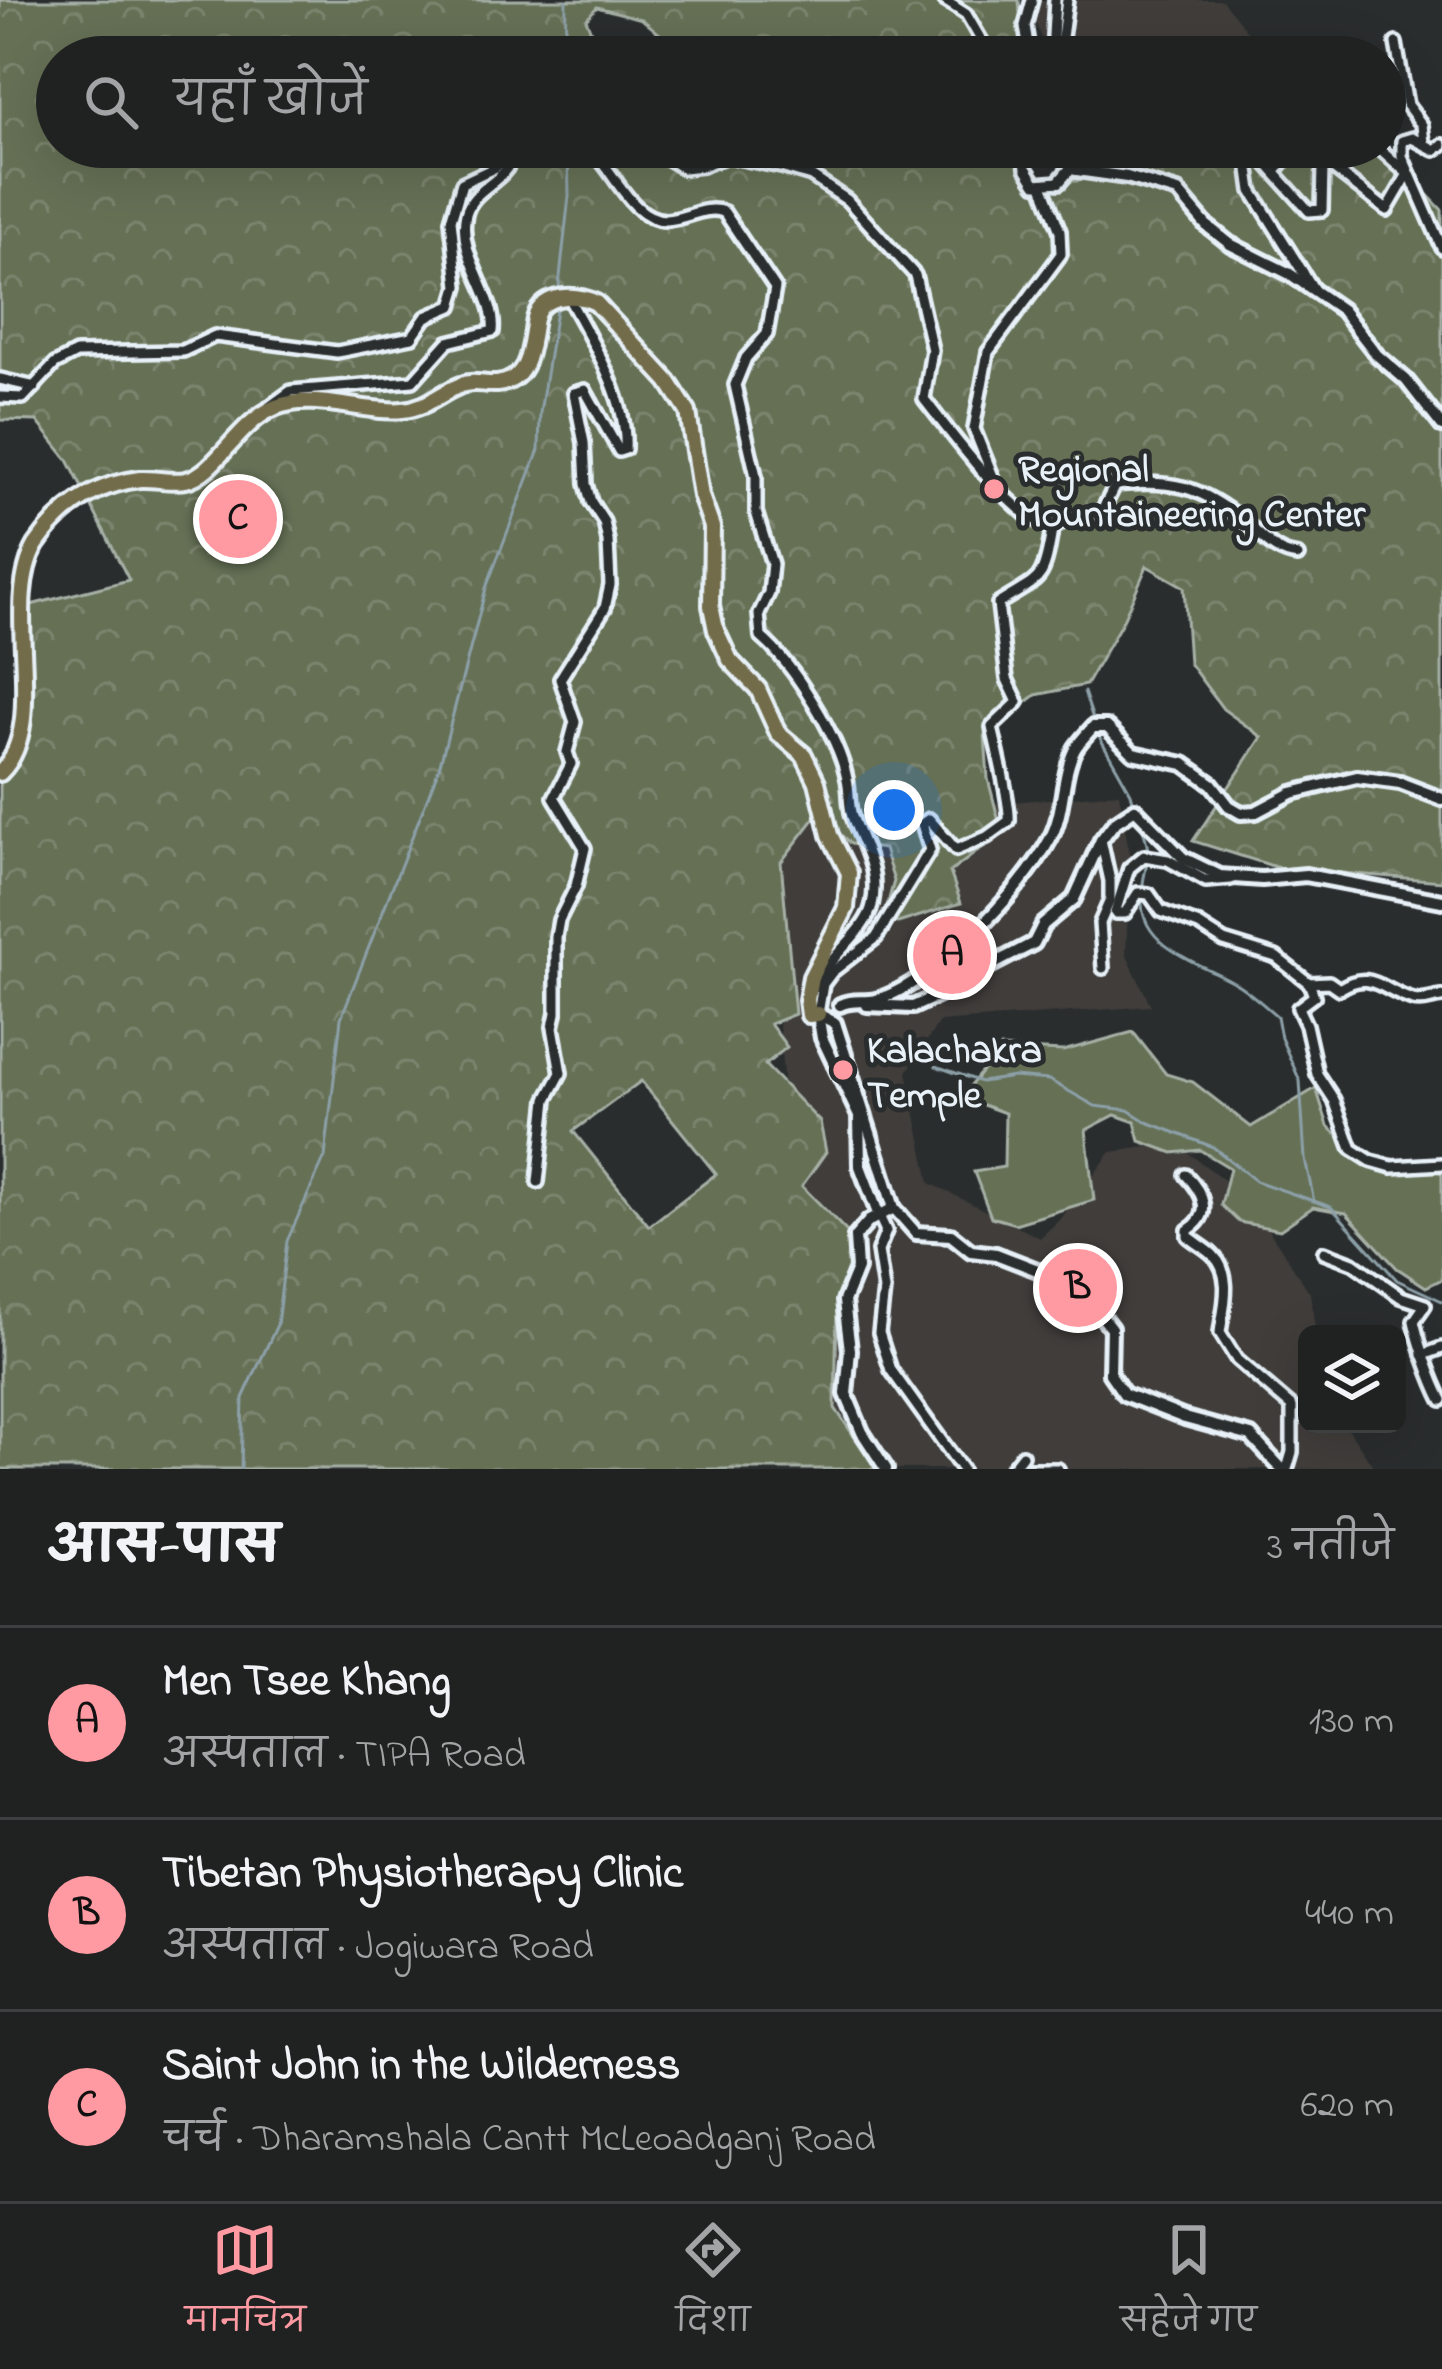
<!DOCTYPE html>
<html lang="hi">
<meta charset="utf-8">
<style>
:root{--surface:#202222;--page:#282a2a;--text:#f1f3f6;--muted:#a2a4a5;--line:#3d3f40;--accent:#ff9aa2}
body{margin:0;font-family:"Indie Flower","Playpen Sans Deva",sans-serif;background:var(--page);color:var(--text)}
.controls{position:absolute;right:36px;bottom:36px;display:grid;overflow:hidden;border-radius:18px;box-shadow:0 12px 48px #0002}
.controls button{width:108px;height:108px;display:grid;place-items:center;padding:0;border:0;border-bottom:3px solid var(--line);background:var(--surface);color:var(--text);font:60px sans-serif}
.you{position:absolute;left:894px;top:810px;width:42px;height:42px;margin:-30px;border:9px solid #fff;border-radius:50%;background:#1a73e8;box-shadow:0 0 0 18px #1a73e833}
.badge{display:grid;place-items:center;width:78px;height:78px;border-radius:50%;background:var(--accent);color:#111;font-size:39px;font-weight:700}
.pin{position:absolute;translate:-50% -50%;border:6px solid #fff;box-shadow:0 3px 12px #0006}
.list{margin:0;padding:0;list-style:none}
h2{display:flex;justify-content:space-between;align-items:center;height:156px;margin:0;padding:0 48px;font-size:51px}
h2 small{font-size:39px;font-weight:400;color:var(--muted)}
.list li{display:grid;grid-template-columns:78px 1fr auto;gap:36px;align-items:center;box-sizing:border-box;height:192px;padding:0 48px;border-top:3px solid var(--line)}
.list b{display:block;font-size:45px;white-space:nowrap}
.list p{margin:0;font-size:39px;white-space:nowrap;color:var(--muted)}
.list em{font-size:39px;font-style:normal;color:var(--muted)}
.icon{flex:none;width:66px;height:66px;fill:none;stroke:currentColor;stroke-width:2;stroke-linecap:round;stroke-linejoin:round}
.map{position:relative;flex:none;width:1442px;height:1469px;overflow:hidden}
.search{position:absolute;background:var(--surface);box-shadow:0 12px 48px #0002;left:36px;right:36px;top:36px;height:132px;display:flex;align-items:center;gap:30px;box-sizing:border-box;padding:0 42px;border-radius:66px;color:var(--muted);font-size:45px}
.sheet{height:732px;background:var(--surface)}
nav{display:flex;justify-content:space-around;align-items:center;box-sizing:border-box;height:168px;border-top:3px solid var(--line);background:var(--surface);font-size:33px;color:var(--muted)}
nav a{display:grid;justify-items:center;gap:6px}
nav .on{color:var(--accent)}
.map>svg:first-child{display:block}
.built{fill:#3f3e3a}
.grass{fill:#656f55;stroke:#a6b0a6;stroke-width:3}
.forest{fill:url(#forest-crowns);stroke:#a6b0a6;stroke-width:3;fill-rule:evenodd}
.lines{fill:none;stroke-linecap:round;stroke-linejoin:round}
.stream{stroke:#8ca0a8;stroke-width:3}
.minor-casing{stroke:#e8f1f8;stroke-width:18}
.tertiary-casing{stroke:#e8f1f8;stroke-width:20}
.primary-casing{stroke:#e8f1f8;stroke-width:22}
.minor{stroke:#2a2d2e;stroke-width:9}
.tertiary{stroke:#2a2d2e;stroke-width:10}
.primary{stroke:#726c4b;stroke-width:14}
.poi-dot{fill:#ff9aa2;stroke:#2a2d2e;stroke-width:4.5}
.labels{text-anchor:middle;stroke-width:10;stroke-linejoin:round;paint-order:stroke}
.poi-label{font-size:39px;font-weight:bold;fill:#e8f1f8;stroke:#2a2d2e;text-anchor:start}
</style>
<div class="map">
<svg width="1442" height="1469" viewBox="0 0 1442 1469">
<defs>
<pattern id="forest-crowns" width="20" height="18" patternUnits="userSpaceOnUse" patternTransform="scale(3)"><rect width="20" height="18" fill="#656f55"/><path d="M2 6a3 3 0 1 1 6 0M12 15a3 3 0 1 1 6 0" fill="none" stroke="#7b846e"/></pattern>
</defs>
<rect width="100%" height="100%" fill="#2a2d2e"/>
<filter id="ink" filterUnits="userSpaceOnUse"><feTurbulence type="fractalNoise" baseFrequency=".00833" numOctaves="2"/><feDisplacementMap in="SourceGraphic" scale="24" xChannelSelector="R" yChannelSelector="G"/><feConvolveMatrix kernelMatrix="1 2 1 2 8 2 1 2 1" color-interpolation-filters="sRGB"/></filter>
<g filter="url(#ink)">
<!-- built -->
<g class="built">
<polygon points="1027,0 1222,0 1255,41 1302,57 1048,57"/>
<polygon points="1119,793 1130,857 1126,954 1151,1006 939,1022 907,1072 930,1183 1040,1238 1059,1220 1111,1152 1175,1143 1247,1197 1310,1293 1316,1334 1307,1334 1307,1424 1345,1424 1375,1469 848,1469 803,1342 764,823"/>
</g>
<!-- grass -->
<polygon class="grass" points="1133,1032 1166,1074 1193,1082 1251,1127 1316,1088 1328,1126 1371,1166 1439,1171 1442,1174 1442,1279 1426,1287 1397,1268 1346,1213 1313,1207 1280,1230 1239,1222 1221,1205 1230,1168 1200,1150 1173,1153 1140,1141 1135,1122 1115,1115 1086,1130 1094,1200 1015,1224 991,1217 974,1172 1004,1167 1005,1113 961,1097 1001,1048 1063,1051"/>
<!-- forest -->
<path class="forest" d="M 0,0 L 1019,0 L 1023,57 L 704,57 L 692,48 L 668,41 L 642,19 L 597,7 L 586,19 L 601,57 L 57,57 L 57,147 L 1022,147 L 1026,182 L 1077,181 L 1127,147 L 1382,147 L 1442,210 L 1442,881 L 1279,868 L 1193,841 L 1262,737 L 1223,709 L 1189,663 L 1184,587 L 1147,566 L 1122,622 L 1086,685 L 1036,695 L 985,734 L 988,779 L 1002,833 L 950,872 L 961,903 L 898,923 L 883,921 L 894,881 L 884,849 L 851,844 L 818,814 L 781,862 L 795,1014 L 770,1024 L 787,1047 L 765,1065 L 820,1122 L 826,1152 L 802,1186 L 850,1235 L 853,1267 L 837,1309 L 835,1408 L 876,1469 L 0,1469 L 0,765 L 25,732 L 23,607 L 129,580 L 68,460 L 37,421 L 0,420 ZM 641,1081 L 716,1174 L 649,1226 L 573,1131 Z"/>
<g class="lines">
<!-- stream -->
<g class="stream">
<polyline points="565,57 566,0"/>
<polyline points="558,295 569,196 568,147"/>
<polyline points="1084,692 1094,722"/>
<polyline points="1100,738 1131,793 1134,804"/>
<path d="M 1139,820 C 1158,863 1140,865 1142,904 C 1144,951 1208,965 1240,986 C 1253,995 1265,1006 1277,1016 L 1281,1038 L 1300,1081 L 1305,1159 L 1314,1201"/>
<polyline points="936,1066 981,1082 1014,1077 1049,1080 1095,1106 1128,1110 1147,1122 1213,1147 1256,1181 1331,1207 1397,1280 1442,1301"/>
<polyline points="241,1469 243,1398 277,1325 287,1241 325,1157 341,1018 439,768 486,588 539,450 540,413 557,304"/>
</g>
<defs>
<g id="minor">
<polyline points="944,0 966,14 991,57"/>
<polyline points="1055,0 1053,36 1058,57"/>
<polyline points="1396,43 1407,105 1422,125 1424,143"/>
<polyline points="1060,52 1067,0"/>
<polyline points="1030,57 1025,26 1032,0"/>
<polyline points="1442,145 1435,150 1412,138 1402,141 1402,156 1442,248"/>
<path d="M 588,147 C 613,166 630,220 666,220 C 687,219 704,205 724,212 L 775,288 L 767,334 L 746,358 L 735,385 L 756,476 L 756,512 L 772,564 L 769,593 L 759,614 L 761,637 C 794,665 839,737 847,779 C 850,791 848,804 852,816 C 863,847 880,870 872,905 C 866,933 826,957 815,988"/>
<path d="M 648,147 L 683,168 L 702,166 L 727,156 L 781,167 L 811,176 L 847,200 L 915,275 L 932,350 L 924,399 C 948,430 971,460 998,489"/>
<polyline points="1023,147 1026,168 1036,184 1059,182"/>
<polyline points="1068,147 1070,169"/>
<polyline points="1271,147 1281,165 1277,169 1271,165"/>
<polyline points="1042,185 1060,231 1061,254 988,352 974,429 998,489 1025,514 1052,530"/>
<polyline points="1314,290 1252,191 1247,155 1258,154 1309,211 1322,210 1323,166 1330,166 1387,210 1408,174 1378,147"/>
<polyline points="0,379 35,387"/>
<polyline points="0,397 23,398 55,364 76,353 183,351 215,336 337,352 412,337 426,317 452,306 458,286 451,220 462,183 496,167 514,147"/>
<path d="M 269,407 L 291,391 L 413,381 L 448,342 L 493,331 C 497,295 456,256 466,214 C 471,194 491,186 503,173 C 510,166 512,157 515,148"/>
<path d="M 1052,530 L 1066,519 L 1102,511 L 1115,485 C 1172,479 1199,485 1245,522 C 1264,537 1273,553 1298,556"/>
<polyline points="1101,840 1110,881 1110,900 1100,923 1103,968"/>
<polyline points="1231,879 1206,881 1168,860 1144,856 1129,868 1115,913 1125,913 1138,893 1149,894 1161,911 1199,925 1224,941 1276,957 1309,983 1314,996 1298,1008 1306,1025 1317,1074 1334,1100 1352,1149 1371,1161 1392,1167 1442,1164"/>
<path d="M 1309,983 L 1329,982 L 1339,989 C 1371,968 1382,991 1413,1000 C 1424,1003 1431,998 1442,997"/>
<path d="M 818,1014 L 823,984 L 832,972 L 876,938 L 930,850 L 922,824 L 929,819 L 956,850 L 987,837 L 1009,821 C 1011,806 996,745 992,727 L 1018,702 L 1007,679 L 998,604 C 1042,576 1043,585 1052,530"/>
<path d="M 1186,1175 C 1203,1193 1214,1214 1188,1230 L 1188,1236 C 1196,1243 1206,1248 1213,1255 C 1234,1276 1223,1308 1220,1333 L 1237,1360 L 1292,1407 L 1292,1452 L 1287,1469"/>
<path d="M 538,1182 L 547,1099 L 561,1073 L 553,1027 L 556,1013 L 556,937 L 559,920 L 576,886 L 585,848 L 554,797 L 571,764 L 567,752 L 575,722 L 560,679 L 605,608 L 610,585 L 608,541 L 604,522 L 591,502 L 586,484 L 584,443 L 574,393 L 585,390 L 619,451 L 625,449 C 628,397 591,341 568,297"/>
<polyline points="879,1216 886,1231 878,1251 884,1290 879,1333 891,1370 962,1469"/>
<path d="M 1324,1252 L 1353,1263 L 1401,1297 L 1425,1305 L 1414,1321 C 1419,1343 1431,1379 1442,1400"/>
<polyline points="1423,1355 1442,1348"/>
<polyline points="1011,1469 1022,1455"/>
<polyline points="1020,1469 1058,1469"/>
</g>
<g id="tertiary">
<polyline points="1059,182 1070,169 1127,177 1178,192 1206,225 1230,244 1290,274 1342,310 1377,355 1406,380 1442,426"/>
<path d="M 840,1005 C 852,999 863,1003 876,1000 C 933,984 1022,891 1050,839 C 1065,812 1061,776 1075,749 C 1079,742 1087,734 1093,727 L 1107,727 L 1133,753 L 1184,764 L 1212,784 L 1229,806 L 1241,813 L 1256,812 L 1292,793 L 1357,777 L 1400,783 L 1442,799"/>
<polyline points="867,1005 913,1007 967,982 978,972 1034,943 1043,925 1074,899 1101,840 1114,823 1135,809 1183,858 1220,876 1262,879 1306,875 1442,901"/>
<polyline points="818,1014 835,1023 894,1208 916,1233 951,1235 971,1251 996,1254 1040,1271 1096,1309 1111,1328 1110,1374 1124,1394 1185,1418 1251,1436 1282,1469"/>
<polyline points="818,1014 822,1038 859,1116 860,1166 879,1216"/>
<polyline points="886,1469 862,1432 846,1394 850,1350 844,1301 857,1269 855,1237 869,1221 894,1208"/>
</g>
<path id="primary" d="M 0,773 C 51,724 0,607 36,545 C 62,507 96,484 140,479 C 155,478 171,483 186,480 C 217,473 238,422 276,407 C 314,392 364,414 403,410 C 427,408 440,393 461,385 C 474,380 484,385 497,384 C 532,380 530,343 535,319 C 541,292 577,294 596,303 L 668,381 L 688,412 L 701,496 L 712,527 L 711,606 L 716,630 L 730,660 L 758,689 L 778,733 L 804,755 L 817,782 L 830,835 L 849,873 L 846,908 L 811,977 L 807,1000 L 809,1015 L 818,1014"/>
</defs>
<!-- minor casing -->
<use href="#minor" class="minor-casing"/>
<!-- tertiary casing -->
<use href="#tertiary" class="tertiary-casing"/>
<!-- primary casing -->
<use href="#primary" class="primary-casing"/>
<!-- minor -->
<use href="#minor" class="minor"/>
<!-- tertiary -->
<use href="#tertiary" class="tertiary"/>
<!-- primary -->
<use href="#primary" class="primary"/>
</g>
</g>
<!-- markers -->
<g class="poi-dot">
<circle cx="994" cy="489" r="12"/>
<circle cx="843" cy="1070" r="12"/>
</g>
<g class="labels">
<!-- poi labels -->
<g class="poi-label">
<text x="1018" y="481">Regional<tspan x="1018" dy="45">Mountaineering Center</tspan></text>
<text x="867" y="1062">Kalachakra<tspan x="867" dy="45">Temple</tspan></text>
</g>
</g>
</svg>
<div class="controls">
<button><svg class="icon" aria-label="layers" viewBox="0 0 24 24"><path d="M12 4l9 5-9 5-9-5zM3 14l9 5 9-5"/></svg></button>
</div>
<div class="you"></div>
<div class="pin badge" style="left:952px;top:955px">A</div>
<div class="pin badge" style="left:1078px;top:1288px">B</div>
<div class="pin badge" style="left:238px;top:519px">C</div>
<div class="search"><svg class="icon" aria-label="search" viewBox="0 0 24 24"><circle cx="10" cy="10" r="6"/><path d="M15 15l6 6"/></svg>यहाँ खोजें</div>
</div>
<section class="sheet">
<h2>आस-पास<small>3 नतीजे</small></h2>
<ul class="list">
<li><span class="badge">A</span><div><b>Men Tsee Khang</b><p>अस्पताल · TIPA Road</p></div><em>130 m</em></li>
<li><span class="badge">B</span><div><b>Tibetan Physiotherapy Clinic</b><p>अस्पताल · Jogiwara Road</p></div><em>440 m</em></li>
<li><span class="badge">C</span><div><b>Saint John in the Wilderness</b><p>चर्च · Dharamshala Cantt McLeoadganj Road</p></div><em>620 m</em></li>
</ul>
</section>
<nav>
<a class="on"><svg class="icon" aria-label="map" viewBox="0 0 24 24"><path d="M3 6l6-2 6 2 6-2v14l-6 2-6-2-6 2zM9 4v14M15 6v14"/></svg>मानचित्र</a>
<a><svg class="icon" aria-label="directions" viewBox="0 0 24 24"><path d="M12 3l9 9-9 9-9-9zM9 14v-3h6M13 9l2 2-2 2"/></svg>दिशा</a>
<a><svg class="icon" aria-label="saved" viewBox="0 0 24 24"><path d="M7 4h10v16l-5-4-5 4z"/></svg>सहेजे गए</a>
</nav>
